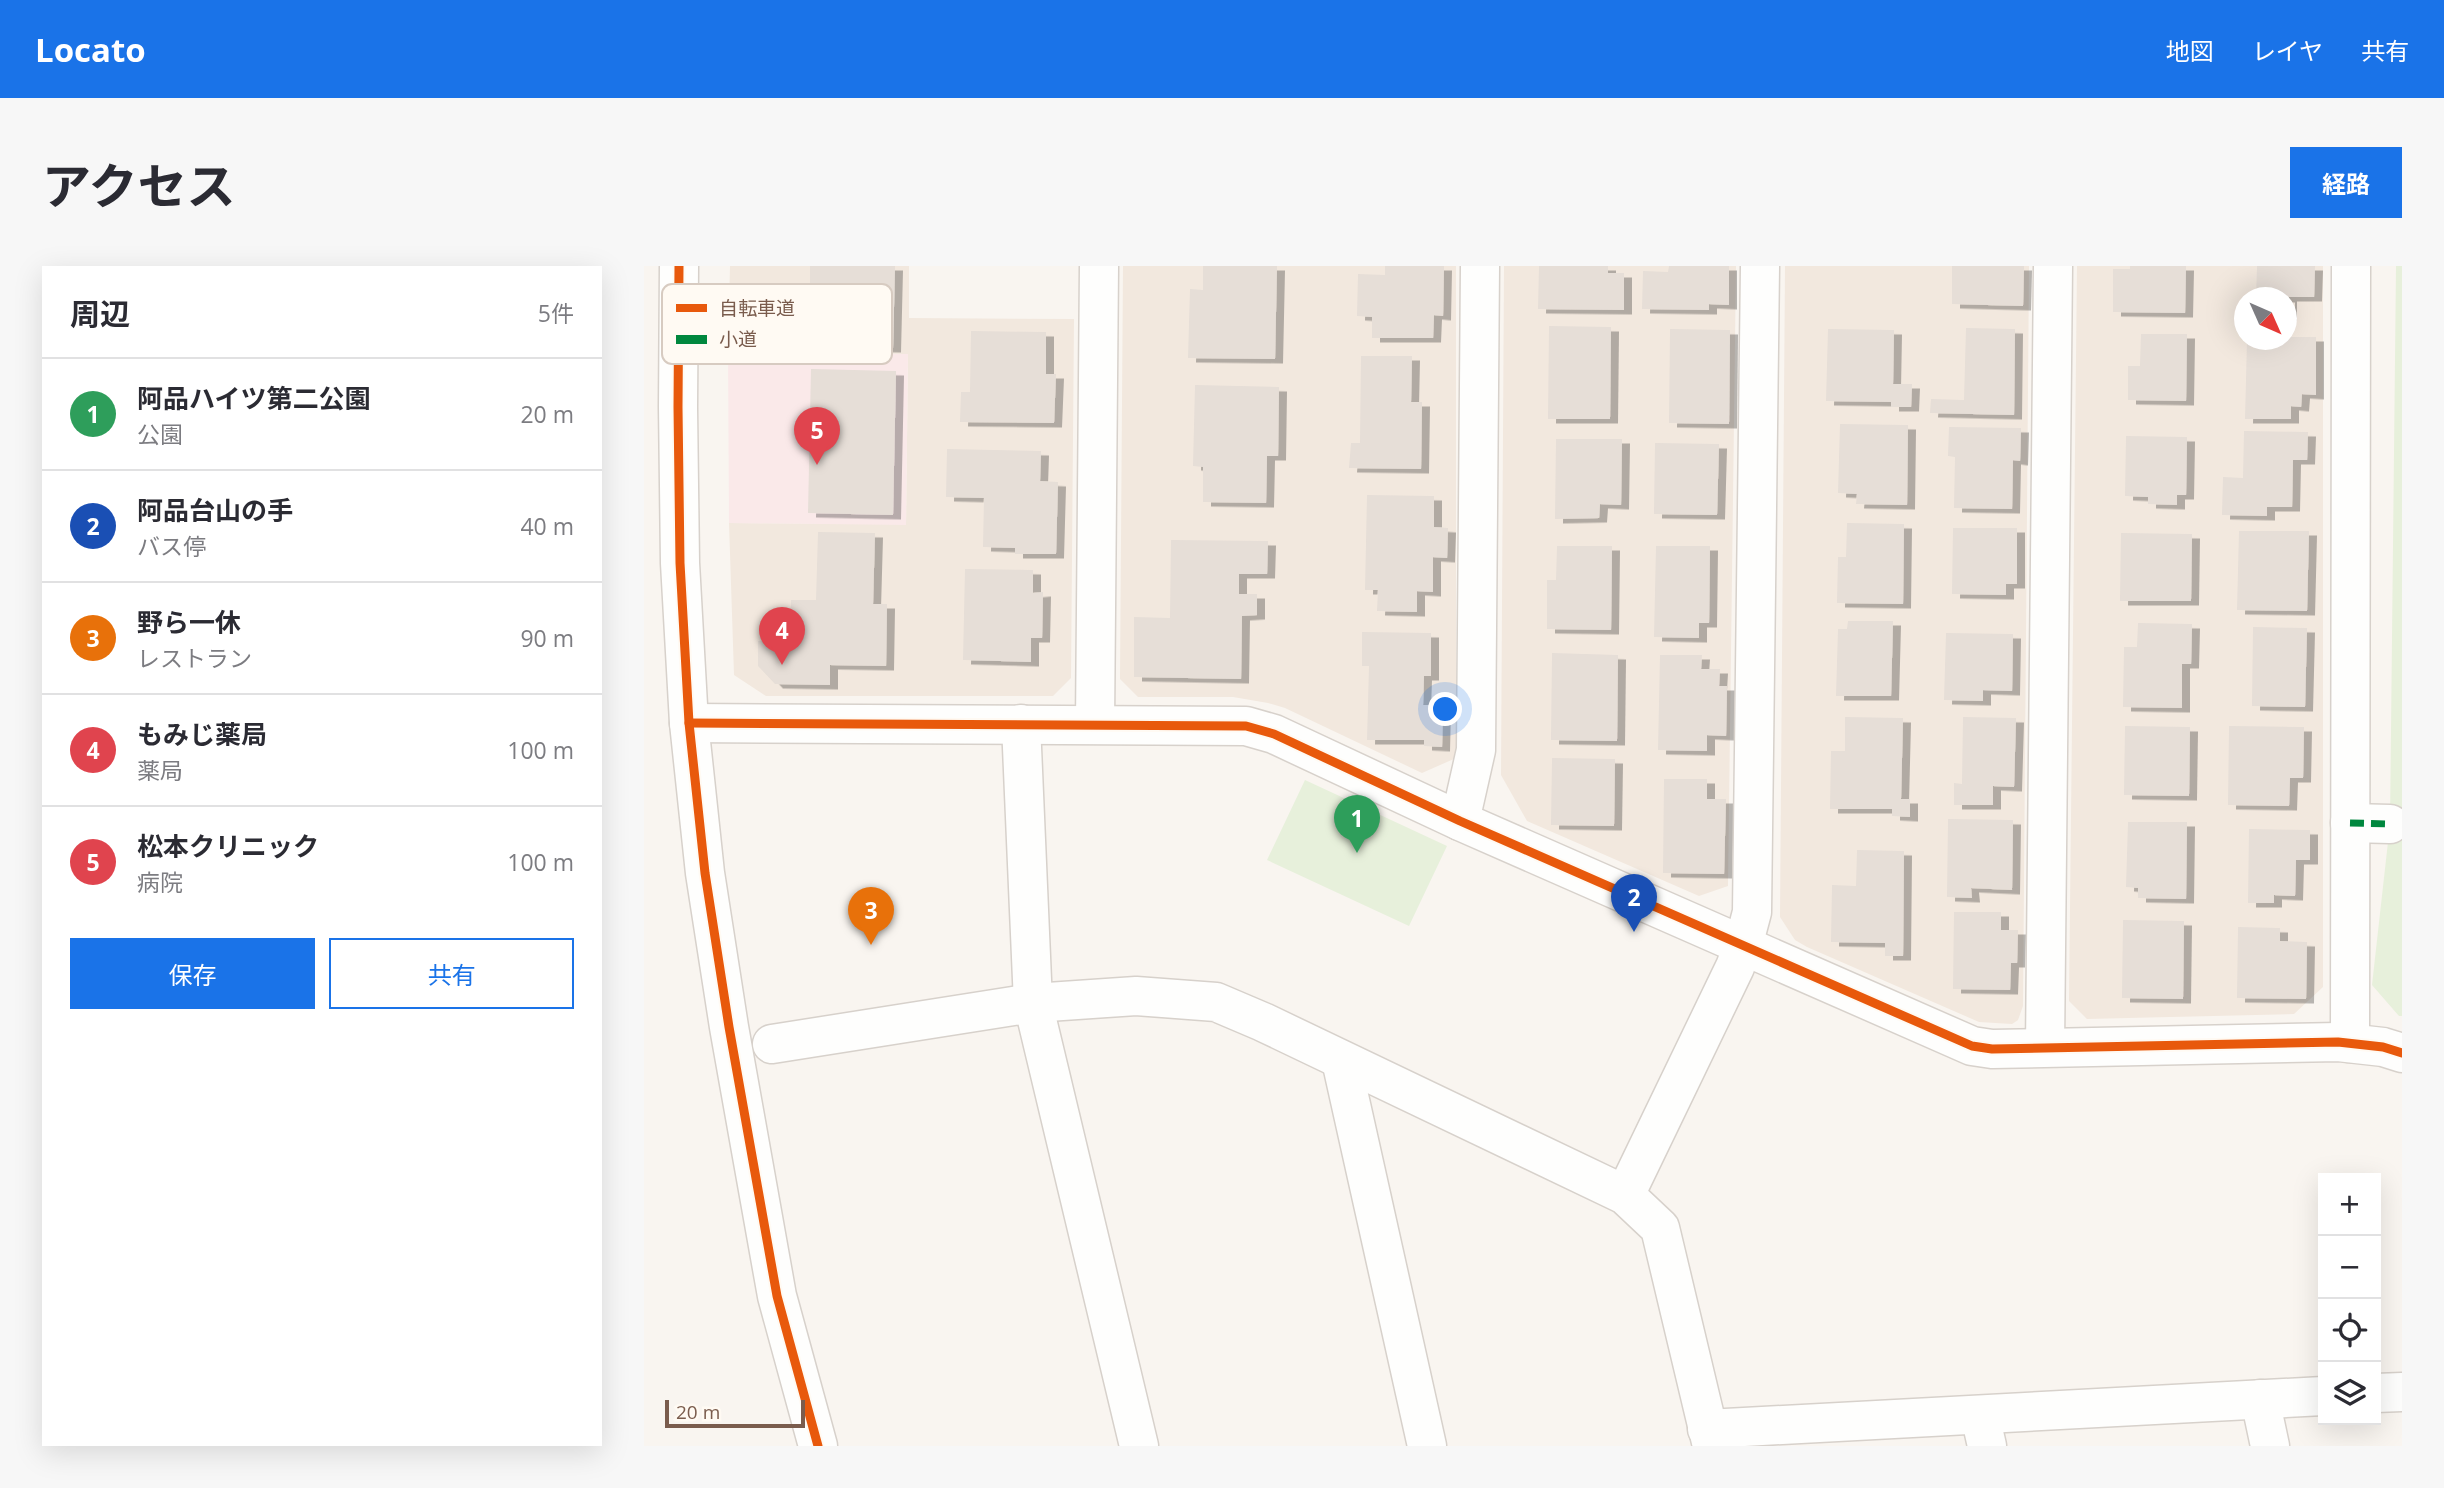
<!DOCTYPE html>
<html lang="ja">
<meta charset="utf-8">
<style>
:root{--surface:#fff;--page:#f7f7f7;--text:#2b2b33;--muted:#7c7c81;--line:#e1e1e2;--accent:#1a73e8}
body{margin:0;font-family:"Open Sans","Noto Sans JP",sans-serif;background:var(--page);color:var(--text)}
.controls{position:absolute;right:21px;bottom:21px;display:grid;overflow:hidden;border-radius:0px;box-shadow:0 7px 28px #0002}
.controls button{width:63px;height:63px;display:grid;place-items:center;padding:0;border:0;border-bottom:2px solid var(--line);background:var(--surface);color:var(--text);font:35px sans-serif}
.compass{position:absolute;left:1590px;top:21px;width:63px;height:63px;border-radius:50%;background:var(--surface);box-shadow:0 7px 28px #0002;rotate:135deg}
.scale{position:absolute;left:21px;bottom:18px;width:140px;box-sizing:border-box;padding-left:7px;border:4px solid #7a5c4d;border-top:0;font-size:19px;line-height:24px;white-space:nowrap;color:#7a5c4d;-webkit-text-stroke:5px #fffaf3;paint-order:stroke}
.you{position:absolute;left:802px;top:444px;width:24px;height:24px;margin:-18px;border:5px solid #fff;border-radius:50%;background:#1a73e8;box-shadow:0 0 0 10px #1a73e833}
.badge{display:grid;place-items:center;width:46px;height:46px;border-radius:50%;background:var(--accent);color:#fff;font-size:23px;font-weight:700}
.pin{position:absolute;translate:-50% -58px;filter:drop-shadow(0 2px 4px #0008)}
.pin::after{content:'';position:absolute;top:37px;width:24px;height:21px;background:inherit;clip-path:polygon(0 0,100% 0,50% 100%)}
.list{margin:0;padding:0;list-style:none}
h2{display:flex;justify-content:space-between;align-items:center;height:91px;margin:0;padding:0 28px;font-size:30px}
h2 small{font-size:23px;font-weight:400;color:var(--muted)}
.list li{display:grid;grid-template-columns:46px 1fr auto;gap:21px;align-items:center;box-sizing:border-box;height:112px;padding:0 28px;border-top:2px solid var(--line)}
.list b{display:block;font-size:26px;white-space:nowrap}
.list p{margin:0;font-size:23px;white-space:nowrap;color:var(--muted)}
.list em{font-size:23px;font-style:normal;color:var(--muted)}
.actions{display:flex;gap:14px;padding:21px 28px}
.actions a{flex:1;padding:16px 0;border:2px solid var(--accent);border-radius:0px;text-align:center;font-size:24px;color:var(--accent)}
.actions .main{background:var(--accent);color:#fff}
.icon{flex:none;width:38px;height:38px;fill:none;stroke:currentColor;stroke-width:2;stroke-linecap:round;stroke-linejoin:round}
.map{position:relative;flex:none;width:1758px;height:1180px;overflow:hidden;border-radius:0px}
header{display:flex;align-items:center;gap:42px;box-sizing:border-box;height:98px;padding:0 35px;background:var(--accent);color:#fff}
header strong{font-size:33px}
nav{display:flex;gap:38px;margin-inline-start:auto;font-size:24px}
.intro{display:flex;align-items:center;justify-content:space-between;box-sizing:border-box;height:168px;padding:0 42px}
h1{margin:0;font-size:49px}
.button{padding:18px 32px;border-radius:0px;background:var(--accent);color:#fff;font-size:24px;font-weight:700}
main{display:flex;gap:42px;padding:0 42px}
aside{flex:1;background:var(--surface);border-radius:0px;box-shadow:0 7px 28px #0002}
.map>svg:first-child{display:block}
.residential{fill:#f2e8de;fill-rule:evenodd}
.medical{fill:#fae9e9}
.green{fill:#e7f0db}
.building{fill:#e6ded7;filter:url(#shadow)}
.lines{fill:none;stroke-linecap:round;stroke-linejoin:round}
.minor-casing{stroke:#d7d1cb;stroke-width:41}
.minor{stroke:#fefefd;stroke-width:38}
.quiet{stroke:#00873e;stroke-width:7;stroke-dasharray:14 7;stroke-linecap:butt}
.cycleway-casing{stroke:#fffaf3;stroke-width:13}
.cycleway{stroke:#e8590c;stroke-width:9}
.key{fill:#fffaf3;stroke:#d7cbc1;stroke-width:2}
.key-label{font-size:19px;fill:#7a5c4d}
</style>
<header>
<strong>Locato</strong>
<nav><a>地図</a><a>レイヤ</a><a>共有</a></nav>
</header>
<div class="intro"><h1>アクセス</h1><a class="button">経路</a></div>
<main>
<aside>
<h2>周辺<small>5件</small></h2>
<ul class="list">
<li><span class="badge" style="background:#2e9e5b">1</span><div><b>阿品ハイツ第二公園</b><p>公園</p></div><em>20 m</em></li>
<li><span class="badge" style="background:#1a4fb4">2</span><div><b>阿品台山の手</b><p>バス停</p></div><em>40 m</em></li>
<li><span class="badge" style="background:#e8710a">3</span><div><b>野ら一休</b><p>レストラン</p></div><em>90 m</em></li>
<li><span class="badge" style="background:#e0444e">4</span><div><b>もみじ薬局</b><p>薬局</p></div><em>100 m</em></li>
<li><span class="badge" style="background:#e0444e">5</span><div><b>松本クリニック</b><p>病院</p></div><em>100 m</em></li>
</ul>
<div class="actions"><a class="main">保存</a><a>共有</a></div>
</aside>
<div class="map">
<svg width="1758" height="1180" viewBox="0 0 1758 1180">
<defs>
<filter id="shadow"><feDropShadow dx="8" dy="4.5" stdDeviation="0" flood-color="#0004"/></filter>
</defs>
<rect width="100%" height="100%" fill="#f9f5f0"/>
<!-- residential -->
<g class="residential">
<polygon points="86,0 265,0 265,52 430,53 427,412 409,430 122,430 90,409 85,257 262,258 264,88 84,87"/>
<polygon points="479,0 812,0 812,492 778,507 641,442 624,437 589,431 494,431 476,413"/>
<polygon points="860,0 1092,0 1084,620 1055,630 883,555 857,509"/>
<polygon points="1141,0 1385,0 1379,740 1374,754 1368,758 1335,756 1163,681 1151,674 1136,651"/>
<path d="M 1433,0 L 1679,0 L 1679,721 L 1650,748 L 1443,753 L 1425,735 ZM 1601,32 L 1643,32 L 1643,74 L 1601,74 Z"/>
</g>
<!-- medical -->
<polygon class="medical" points="84,87 264,88 262,259 85,257"/>
<!-- green -->
<g class="green">
<polygon points="1752,0 1758,0 1758,750 1755,750 1728,719 1746,558"/>
<polygon points="661,514 803,580 765,660 623,594"/>
</g>
<!-- building -->
<g class="building">
<polygon points="166,0 251,0 249,82 136,80 137,32 166,32"/>
<polygon points="559,0 633,0 631,93 544,92 546,23 559,24"/>
<polygon points="741,0 800,0 799,50 790,49 789,72 728,72 728,51 713,50 714,8 741,9"/>
<polygon points="895,0 964,0 964,7 980,7 980,44 894,43"/>
<polygon points="1025,0 1085,0 1085,39 1065,38 1065,44 998,43 999,5 1024,6"/>
<polygon points="1308,0 1380,0 1379,40 1308,38"/>
<polygon points="1486,0 1542,0 1541,47 1469,46 1469,3 1486,3"/>
<polygon points="1613,0 1671,0 1670,31 1645,31 1645,50 1643,50 1643,32 1612,32"/>
<polygon points="905,60 967,61 966,153 904,153"/>
<polygon points="1322,62 1371,63 1370,149 1286,147 1287,133 1320,134"/>
<polygon points="1026,63 1086,64 1085,158 1025,157"/>
<polygon points="1184,63 1250,64 1249,118 1268,118 1267,141 1247,141 1247,136 1182,135"/>
<polygon points="327,65 402,66 402,108 412,108 410,157 316,156 317,126 326,126"/>
<polygon points="1497,68 1543,68 1542,135 1484,134 1484,100 1496,100"/>
<polygon points="1643,71 1672,71 1672,129 1658,128 1657,141 1647,140 1647,153 1601,153 1603,74 1643,74"/>
<polygon points="717,90 768,90 767,136 778,136 777,203 705,202 707,177 716,177"/>
<polygon points="167,103 252,105 249,249 164,247"/>
<polygon points="551,119 635,121 634,190 623,190 622,237 559,236 559,201 549,200"/>
<polygon points="1196,158 1264,159 1263,239 1212,238 1213,228 1194,227"/>
<polygon points="1305,161 1377,162 1376,195 1369,194 1368,243 1310,242 1311,191 1304,190"/>
<polygon points="1600,165 1664,166 1663,194 1649,194 1648,241 1623,241 1623,250 1578,249 1579,211 1599,212"/>
<polygon points="1482,170 1543,171 1542,229 1533,229 1533,239 1504,238 1504,231 1481,230"/>
<polygon points="912,173 978,173 977,239 956,238 955,252 911,253"/>
<polygon points="1011,177 1075,178 1073,249 1010,248"/>
<polygon points="303,183 397,185 396,215 414,216 412,288 371,288 371,282 339,281 340,232 302,231"/>
<polygon points="723,229 790,230 790,261 804,262 803,292 789,291 789,326 773,325 773,346 733,345 734,324 721,324"/>
<polygon points="1203,257 1260,258 1259,338 1193,337 1194,291 1202,291"/>
<polygon points="1309,262 1373,262 1373,318 1362,318 1362,329 1308,328"/>
<polygon points="1595,265 1665,265 1663,345 1593,344"/>
<polygon points="174,266 231,267 229,338 243,338 242,400 186,399 186,419 131,418 114,400 114,375 146,375 147,334 172,334"/>
<polygon points="1477,267 1548,268 1547,335 1476,335"/>
<polygon points="527,274 624,275 623,308 595,308 595,328 613,328 613,349 598,350 597,413 490,411 490,351 526,352"/>
<polygon points="913,280 968,280 967,364 903,363 903,314 912,314"/>
<polygon points="1012,280 1066,280 1065,357 1055,357 1055,372 1010,371"/>
<polygon points="321,303 389,304 389,327 399,326 398,372 387,372 387,396 319,394"/>
<polygon points="1204,355 1249,355 1247,430 1192,430 1194,363 1203,363"/>
<polygon points="1494,357 1548,358 1547,398 1538,398 1538,442 1479,441 1480,381 1493,381"/>
<polygon points="1609,361 1663,362 1661,441 1608,440"/>
<polygon points="718,366 787,367 787,410 780,410 779,439 799,439 798,481 780,480 780,474 723,474 725,400 718,400"/>
<polygon points="1302,367 1369,368 1368,425 1339,424 1339,435 1300,434"/>
<polygon points="908,387 974,389 973,475 907,474"/>
<polygon points="1016,389 1058,389 1057,403 1076,403 1075,420 1083,420 1082,470 1063,469 1063,485 1014,484"/>
<polygon points="1201,451 1259,452 1257,533 1266,533 1266,551 1248,550 1248,543 1186,543 1187,485 1201,485"/>
<polygon points="1319,451 1372,452 1370,521 1349,520 1349,539 1310,539 1310,517 1318,518"/>
<polygon points="1481,460 1546,461 1545,530 1480,529"/>
<polygon points="1585,460 1660,461 1659,512 1646,512 1645,540 1584,539"/>
<polygon points="908,492 971,493 970,560 907,559"/>
<polygon points="1020,513 1063,513 1063,533 1082,533 1080,608 1019,607"/>
<polygon points="1304,553 1369,554 1368,624 1327,622 1328,632 1303,631"/>
<polygon points="1484,556 1543,556 1542,633 1494,632 1494,622 1482,621"/>
<polygon points="1605,563 1666,564 1666,594 1652,594 1651,630 1630,629 1630,637 1604,637"/>
<polygon points="1213,584 1260,585 1259,690 1241,690 1241,677 1187,676 1188,619 1212,620"/>
<polygon points="1310,646 1357,646 1357,664 1374,664 1373,697 1367,697 1366,724 1309,723"/>
<polygon points="1479,654 1540,655 1539,733 1478,732"/>
<polygon points="1594,661 1636,662 1636,675 1663,676 1662,733 1593,732"/>
</g>
<g class="lines">
<defs>
<g id="minor">
<polyline points="35,0 34,141 36,297 45,457 61,607 85,761 133,1030 174,1180"/>
<polyline points="45,457 602,460 630,468 816,555 1328,780 1348,783 1694,776 1739,781 1758,787"/>
<polyline points="377,458 389,737 495,1180"/>
<polyline points="451,458 455,0"/>
<polyline points="816,555 832,484 836,0"/>
<polyline points="1706,557 1746,558"/>
<polyline points="1706,777 1707,0"/>
<polyline points="128,778 389,737 492,730 572,736 619,756 981,929 1016,962 1068,1180"/>
<polyline points="1401,781 1409,0"/>
<polyline points="697,794 783,1180"/>
<polyline points="981,929 1091,701 1099,680 1108,646 1116,0"/>
<polyline points="1732,1127 1758,1126"/>
<polyline points="1616,1133 1626,1180"/>
<polyline points="1336,1149 1343,1180"/>
<polyline points="1063,1163 1679,1130"/>
</g>
</defs>
<!-- minor casing -->
<use href="#minor" class="minor-casing"/>
<!-- minor -->
<use href="#minor" class="minor"/>
<!-- quiet -->
<polyline class="quiet" points="1706,557 1746,558"/>
<defs>
<g id="cycleway">
<polyline points="35,0 34,141 36,297 45,457 61,607 85,761 133,1030 174,1180"/>
<polyline points="45,457 602,460 630,468 816,555 1328,780 1348,783 1694,776 1739,781 1758,787"/>
</g>
</defs>
<!-- cycleway casing -->
<use href="#cycleway" class="cycleway-casing"/>
<!-- cycleway -->
<use href="#cycleway" class="cycleway"/>
</g>
<!-- legend -->
<rect x="18" y="18" width="230" height="80" rx="10" class="key"/>
<rect x="32" y="38" width="31" height="8" fill="#e8590c"/>
<rect x="32" y="69" width="31" height="9" fill="#00873e"/>
<g class="key-label">
<text x="75" y="49">自転車道</text>
<text x="75" y="80">小道</text>
</g>
</svg>
<div class="controls">
<button>+</button>
<button>−</button>
<button><svg class="icon" aria-label="locate" viewBox="0 0 24 24"><circle cx="12" cy="12" r="6"/><path d="M12 2v4M12 18v4M2 12h4M18 12h4"/></svg></button>
<button><svg class="icon" aria-label="layers" viewBox="0 0 24 24"><path d="M12 4l9 5-9 5-9-5zM3 14l9 5 9-5"/></svg></button>
</div>
<svg class="compass" viewBox="-18 -18 36 36"><path d="M0-13l5 13h-10z" fill="#e53935"/><path d="M0 13l5-13h-10z" fill="#7c7c81"/></svg>
<div class="scale">20 m</div>
<div class="you"></div>
<div class="pin badge" style="left:713px;top:587px;background:#2e9e5b">1</div>
<div class="pin badge" style="left:990px;top:666px;background:#1a4fb4">2</div>
<div class="pin badge" style="left:227px;top:679px;background:#e8710a">3</div>
<div class="pin badge" style="left:138px;top:399px;background:#e0444e">4</div>
<div class="pin badge" style="left:173px;top:199px;background:#e0444e">5</div>
</div>
</main>
